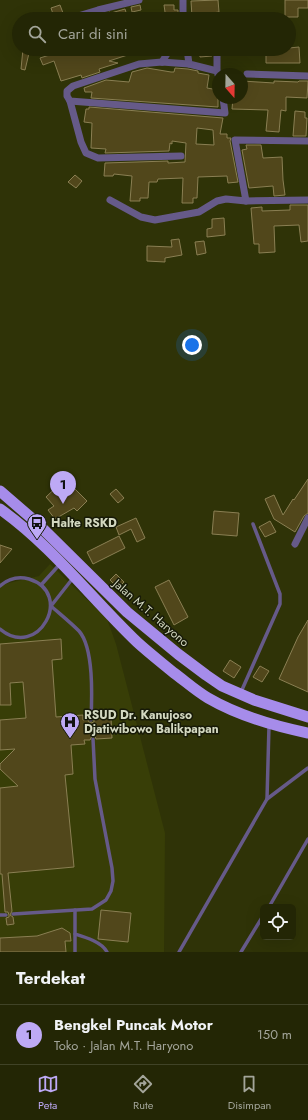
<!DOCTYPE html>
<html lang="id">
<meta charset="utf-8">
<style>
:root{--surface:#232605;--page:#2f3213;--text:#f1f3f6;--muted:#a3a59a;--line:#404327;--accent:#bda9f5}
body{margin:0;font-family:Jost,sans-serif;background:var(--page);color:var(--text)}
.controls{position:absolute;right:12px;bottom:12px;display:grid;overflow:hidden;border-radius:6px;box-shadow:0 4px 16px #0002}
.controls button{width:36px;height:36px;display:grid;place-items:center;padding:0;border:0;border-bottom:1px solid var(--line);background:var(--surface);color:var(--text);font:20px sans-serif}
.compass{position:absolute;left:212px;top:68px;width:36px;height:36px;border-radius:50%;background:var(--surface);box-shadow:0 4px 16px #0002;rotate:160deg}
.you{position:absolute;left:192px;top:345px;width:14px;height:14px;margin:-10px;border:3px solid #fff;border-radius:50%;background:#1a73e8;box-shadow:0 0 0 6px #1a73e833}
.badge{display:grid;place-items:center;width:26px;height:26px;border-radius:50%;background:var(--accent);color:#111;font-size:13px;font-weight:700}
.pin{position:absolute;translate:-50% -33px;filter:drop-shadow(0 1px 2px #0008)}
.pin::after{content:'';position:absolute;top:21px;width:14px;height:12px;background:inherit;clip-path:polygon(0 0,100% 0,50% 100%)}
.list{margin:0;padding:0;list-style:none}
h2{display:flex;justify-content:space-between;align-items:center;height:52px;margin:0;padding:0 16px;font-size:17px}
h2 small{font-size:13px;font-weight:400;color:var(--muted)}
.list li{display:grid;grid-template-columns:26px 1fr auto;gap:12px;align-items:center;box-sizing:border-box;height:60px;padding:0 16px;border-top:1px solid var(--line)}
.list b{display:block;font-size:15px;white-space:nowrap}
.list p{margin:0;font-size:13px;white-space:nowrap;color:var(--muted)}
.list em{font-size:13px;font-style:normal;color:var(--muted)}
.icon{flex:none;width:22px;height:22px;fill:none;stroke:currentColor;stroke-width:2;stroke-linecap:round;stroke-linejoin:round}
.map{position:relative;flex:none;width:308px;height:952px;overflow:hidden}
.search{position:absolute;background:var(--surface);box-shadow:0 4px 16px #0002;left:12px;right:12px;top:12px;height:44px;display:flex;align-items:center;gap:10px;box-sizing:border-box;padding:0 14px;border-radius:22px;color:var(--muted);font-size:15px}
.sheet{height:112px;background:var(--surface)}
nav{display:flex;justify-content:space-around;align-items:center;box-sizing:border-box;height:56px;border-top:1px solid var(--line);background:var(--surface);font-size:11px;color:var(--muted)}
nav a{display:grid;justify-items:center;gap:2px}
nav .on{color:var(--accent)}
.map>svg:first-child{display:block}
.built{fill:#383e07}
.building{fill:#51471b;stroke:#8a7f53;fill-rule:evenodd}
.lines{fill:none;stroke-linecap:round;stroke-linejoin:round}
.service{stroke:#665a89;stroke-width:3.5}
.minor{stroke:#665a89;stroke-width:7}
.trunk{stroke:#a68cea;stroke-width:11}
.labels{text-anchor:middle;stroke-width:3;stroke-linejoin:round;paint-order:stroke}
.poi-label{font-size:12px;font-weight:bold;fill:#d3d8c0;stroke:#171a08;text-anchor:start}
.street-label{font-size:12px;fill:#d3d8c0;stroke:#171a08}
</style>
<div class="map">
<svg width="308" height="952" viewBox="0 0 308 952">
<rect width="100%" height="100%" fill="#2f3307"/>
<!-- built -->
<polygon class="built" points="50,564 107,619 116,644 165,833 164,952 0,952 0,585 39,576"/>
<!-- building -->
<g class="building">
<polygon points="218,0 219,12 212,13 212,19 197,19 197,16 192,17 191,1"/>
<polygon points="285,0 308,0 308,8 298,8 298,17 285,17"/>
<polygon points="60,5 63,13 54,17 51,8"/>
<polygon points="140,5 141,10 132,12 131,7"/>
<polygon points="164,5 174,5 174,10 178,10 178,19 166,19"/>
<polygon points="125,9 128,19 85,19 110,12 111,13"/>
<polygon points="299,47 300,63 266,63 266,49 289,49 289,48"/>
<polygon points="23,49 30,49 25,70 21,69"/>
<polygon points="59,49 86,49 87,54 101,49 140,49 140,51 109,61 118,63 99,69 100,72 82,78 81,75 61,81 54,61 43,65 40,58 59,52"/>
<polygon points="199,49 212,49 212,56 200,57"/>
<polygon points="147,68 171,72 174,72 175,68 188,69 198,71 198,73 209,75 207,88 218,90 218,107 91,98 92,92 85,92 84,88 106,80 129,82 132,72"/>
<polygon points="242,81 274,83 274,81 298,82 299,81 308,81 307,98 286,97 286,111 281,110 279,132 266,131 268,110 232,109 233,98 242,98"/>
<path d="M 89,107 L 223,118 L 220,134 L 227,134 L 227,138 L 231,138 L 230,141 L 238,182 L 228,183 L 227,176 L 198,177 L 197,198 L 193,198 L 193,203 L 182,203 L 183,178 L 158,179 L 157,182 L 149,182 L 148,198 L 140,198 L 140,201 L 130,201 L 132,176 L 114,174 L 113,176 L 104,176 L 105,163 L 168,161 L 168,163 L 185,162 L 186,143 L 172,141 L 172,144 L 170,143 L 169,151 L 105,153 L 106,149 L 91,148 L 92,123 L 84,122 L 86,109 L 89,109 ZM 197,128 L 213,130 L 214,145 L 196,144 Z"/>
<polygon points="295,111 305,112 305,118 307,118 306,136 293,136"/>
<polygon points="246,145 261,145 263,158 282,157 283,180 285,195 274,196 273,186 249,188 242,150 247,149"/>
<polygon points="75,175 82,181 76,188 68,182"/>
<polygon points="290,205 308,205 308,241 301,242 299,225 274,226 275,252 259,253 259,244 254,244 251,208 262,207 262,211 290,210"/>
<polygon points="224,218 225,235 207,237 207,229 212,228 212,219"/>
<polygon points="179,239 182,255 165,258 165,262 147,261 147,246 172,247 171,240"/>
<polygon points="204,241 206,253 197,255 195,242"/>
<polygon points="65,479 87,501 77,511 74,508 55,519 48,510 54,506 46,497"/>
<polygon points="308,479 308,513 304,516 295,532 274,519 265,499 274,495 283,515 293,499 294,500"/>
<polygon points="116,489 124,498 118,503 110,494"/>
<polygon points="214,511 239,513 237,536 212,534"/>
<polygon points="136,518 145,538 137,542 131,529 119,535 116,527"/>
<polygon points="270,521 276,532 265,537 259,527"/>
<polygon points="119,536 125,548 93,564 87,552"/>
<polygon points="0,545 12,549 0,563"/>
<polygon points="116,574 124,582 118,588 110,580"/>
<polygon points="169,580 188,617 174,625 155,587"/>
<polygon points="308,620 308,692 279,679 298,637"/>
<polygon points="61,639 62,659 52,660 56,717 83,715 83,720 88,720 89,722 91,723 94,722 94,719 111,718 112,738 96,739 95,736 92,736 90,740 84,740 85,744 71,745 73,774 65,775 74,867 8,873 12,911 10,915 13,917 14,924 7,925 6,918 9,917 9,915 8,912 5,912 2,874 0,874 0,788 18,786 0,769 0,764 15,749 0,750 0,720 26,718 23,682 10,683 11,705 0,705 0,644"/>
<polygon points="230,660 241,667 234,678 223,671"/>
<polygon points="260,666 269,671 262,682 253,677"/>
<polygon points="101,910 131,913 128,942 98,939"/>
<polygon points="62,928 70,933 71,941 65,941 66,952 0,952 0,938 37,936"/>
</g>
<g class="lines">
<!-- service -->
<g class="service">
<path d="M 73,578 L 51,606 C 60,614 70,622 79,631 C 94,648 92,697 91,720"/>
<polyline points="41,585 60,564"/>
<path d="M 0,586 C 8,579 18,576 29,579 C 75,593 38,661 0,629"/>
<polyline points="241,692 280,604 280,594 253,524"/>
<polyline points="267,799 269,726"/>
<polyline points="269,907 308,839"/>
<path d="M 75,910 L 75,934 C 85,937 102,942 107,952"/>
<polyline points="13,914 92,909 106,900 111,891 113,881 112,868 95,779 93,739"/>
<polyline points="0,915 6,915"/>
<polyline points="75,934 75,952"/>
<polyline points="179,952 267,799 308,768"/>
<polyline points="241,952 263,916"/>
</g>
<!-- minor -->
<g class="minor">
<polyline points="68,19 98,10 139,0"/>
<polyline points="183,19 183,0"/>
<polyline points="187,49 189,64 217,71 218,75"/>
<polyline points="162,62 170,49"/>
<polyline points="189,64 162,62 139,64 73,86 67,91 67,96 70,101 225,113 223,98"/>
<polyline points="217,71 217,49"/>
<polyline points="247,74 308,76"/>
<polyline points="70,101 81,142 86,153 98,158 181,156"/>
<polyline points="110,200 141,217 155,220 199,212 217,201 226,199 246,201 308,200"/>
<polyline points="246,201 235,140 308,141"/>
<polyline points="295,544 308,518"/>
</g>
<!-- trunk -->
<g class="trunk">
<polyline points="0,491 36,522 127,612 178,654 206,675 222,686 254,700 308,717"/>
<path d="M 0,509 C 52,546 91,598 137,642 C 149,653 162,663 174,673 C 185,681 196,691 208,698 C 239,716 274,726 308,733"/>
</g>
</g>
<!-- icons -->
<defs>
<symbol id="bus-pin" viewBox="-11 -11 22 30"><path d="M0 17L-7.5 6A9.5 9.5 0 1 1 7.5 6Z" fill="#bda9f5" stroke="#171a08"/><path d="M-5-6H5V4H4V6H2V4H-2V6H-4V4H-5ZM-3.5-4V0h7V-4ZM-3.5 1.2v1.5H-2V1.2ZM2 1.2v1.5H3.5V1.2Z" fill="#111"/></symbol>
<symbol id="hospital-pin" viewBox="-11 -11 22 30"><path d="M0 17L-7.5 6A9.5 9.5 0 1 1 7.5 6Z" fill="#bda9f5" stroke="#171a08"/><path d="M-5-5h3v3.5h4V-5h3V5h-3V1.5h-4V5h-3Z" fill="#111"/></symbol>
</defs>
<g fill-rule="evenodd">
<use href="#bus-pin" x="26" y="512" width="22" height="30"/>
<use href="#hospital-pin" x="59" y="711" width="22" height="30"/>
</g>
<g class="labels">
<!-- poi labels -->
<g class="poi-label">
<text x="51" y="527">Halte RSKD</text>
<text x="84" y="719">RSUD Dr. Kanujoso<tspan x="84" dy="14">Djatiwibowo Balikpapan</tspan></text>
</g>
<!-- street labels -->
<g class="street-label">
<text transform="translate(151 613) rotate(41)" y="4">Jalan M.T. Haryono</text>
</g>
</g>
</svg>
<div class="controls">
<button><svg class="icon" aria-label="locate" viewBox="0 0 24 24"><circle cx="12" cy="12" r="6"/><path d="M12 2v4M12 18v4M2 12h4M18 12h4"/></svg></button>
</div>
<svg class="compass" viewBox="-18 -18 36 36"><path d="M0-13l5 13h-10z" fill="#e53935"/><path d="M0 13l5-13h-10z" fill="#a3a59a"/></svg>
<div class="you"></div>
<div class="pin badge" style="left:63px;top:504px">1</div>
<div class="search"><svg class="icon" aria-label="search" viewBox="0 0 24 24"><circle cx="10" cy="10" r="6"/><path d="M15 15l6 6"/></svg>Cari di sini</div>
</div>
<section class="sheet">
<h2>Terdekat<small></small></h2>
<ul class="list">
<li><span class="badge">1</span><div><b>Bengkel Puncak Motor</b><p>Toko · Jalan M.T. Haryono</p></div><em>150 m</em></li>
</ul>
</section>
<nav>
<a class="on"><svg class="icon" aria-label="map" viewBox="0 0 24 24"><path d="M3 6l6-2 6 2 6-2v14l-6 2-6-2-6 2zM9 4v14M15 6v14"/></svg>Peta</a>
<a><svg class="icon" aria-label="directions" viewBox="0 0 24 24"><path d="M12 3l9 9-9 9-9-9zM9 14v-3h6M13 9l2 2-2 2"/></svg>Rute</a>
<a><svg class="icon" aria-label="saved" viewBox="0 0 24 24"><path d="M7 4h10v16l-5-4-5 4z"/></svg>Disimpan</a>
</nav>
